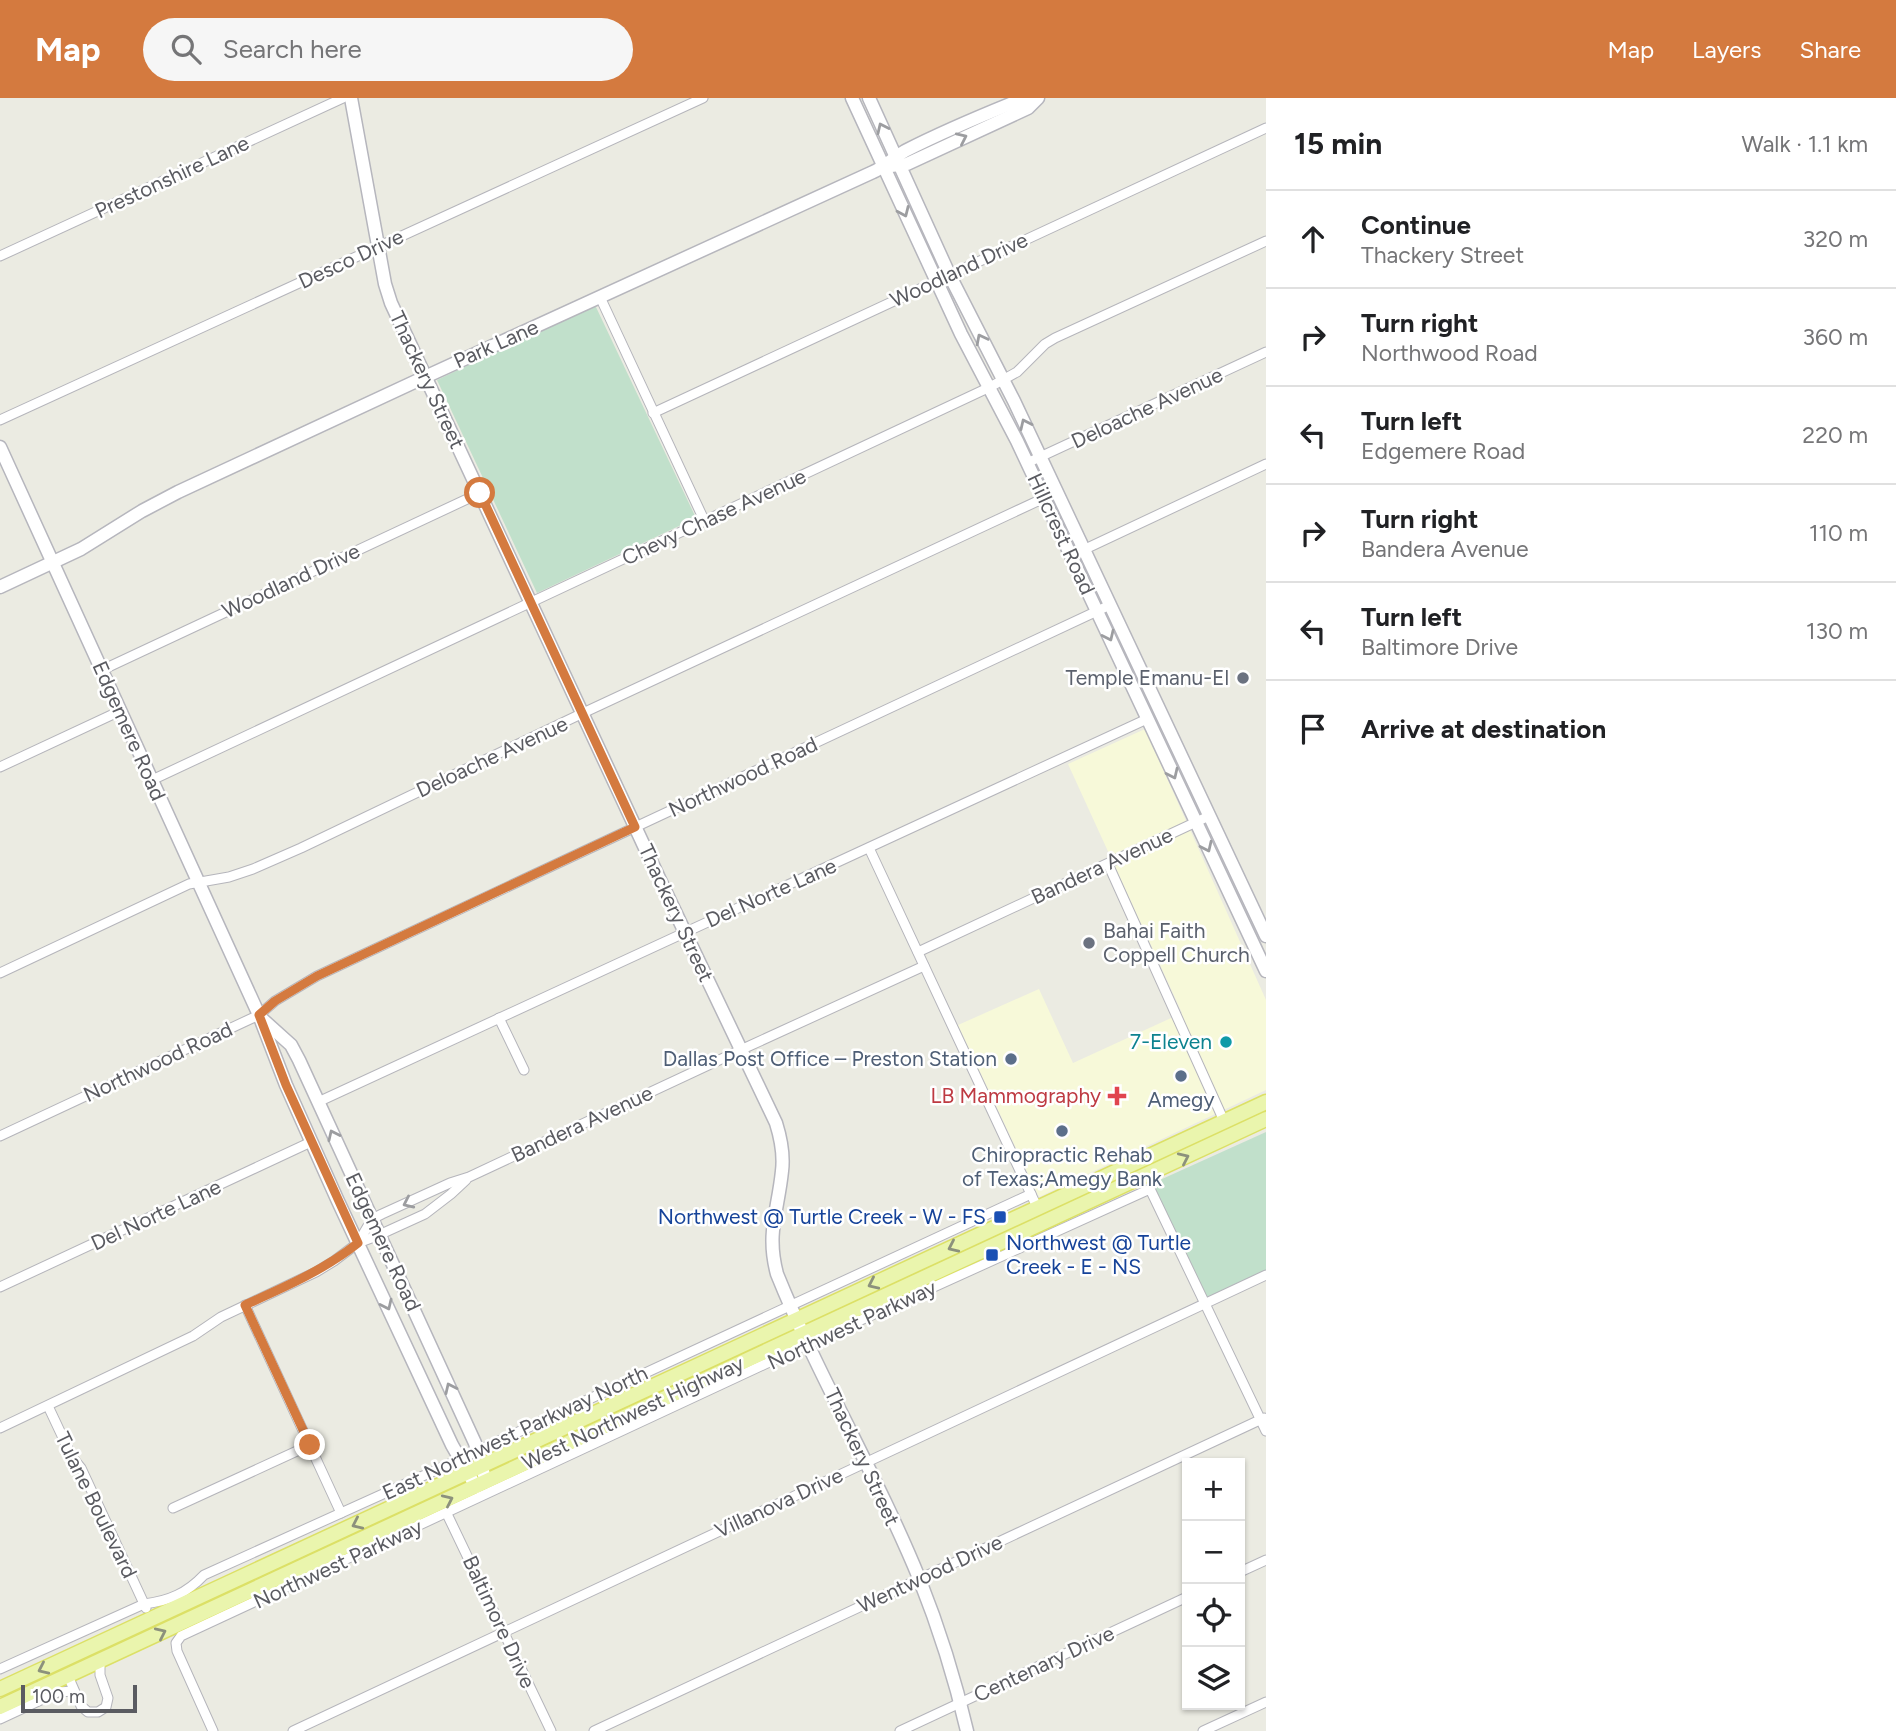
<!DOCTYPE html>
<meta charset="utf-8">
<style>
:root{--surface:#fff;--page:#f6f6f6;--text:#202124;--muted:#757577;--line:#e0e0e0;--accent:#d47a3f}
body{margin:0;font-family:Figtree,sans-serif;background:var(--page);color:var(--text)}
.controls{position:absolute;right:21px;bottom:21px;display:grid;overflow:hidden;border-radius:0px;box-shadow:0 2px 5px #0004}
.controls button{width:63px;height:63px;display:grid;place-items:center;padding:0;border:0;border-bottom:2px solid var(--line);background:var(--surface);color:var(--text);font:35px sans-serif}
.scale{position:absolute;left:21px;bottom:18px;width:116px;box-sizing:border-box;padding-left:7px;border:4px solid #5a5b61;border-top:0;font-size:19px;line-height:24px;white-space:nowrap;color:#5a5b61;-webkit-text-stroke:5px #fff;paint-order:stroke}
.stop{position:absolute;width:21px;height:21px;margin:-16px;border:5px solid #d47a3f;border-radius:50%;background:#fff}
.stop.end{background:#d47a3f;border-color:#fff;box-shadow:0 2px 7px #0008}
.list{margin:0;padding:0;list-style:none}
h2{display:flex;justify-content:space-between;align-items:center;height:91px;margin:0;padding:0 28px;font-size:30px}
h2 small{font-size:23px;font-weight:400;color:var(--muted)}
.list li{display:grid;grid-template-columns:46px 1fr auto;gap:21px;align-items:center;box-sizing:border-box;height:98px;padding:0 28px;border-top:2px solid var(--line)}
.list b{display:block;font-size:26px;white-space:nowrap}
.list p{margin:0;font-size:23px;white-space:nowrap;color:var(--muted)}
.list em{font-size:23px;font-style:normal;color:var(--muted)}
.icon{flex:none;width:38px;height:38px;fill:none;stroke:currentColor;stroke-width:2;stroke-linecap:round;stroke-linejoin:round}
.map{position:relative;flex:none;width:1266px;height:1633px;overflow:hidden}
header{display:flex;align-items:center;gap:42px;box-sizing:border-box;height:98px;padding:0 35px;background:var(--accent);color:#fff}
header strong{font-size:33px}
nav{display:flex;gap:38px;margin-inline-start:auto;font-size:24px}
.search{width:490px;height:63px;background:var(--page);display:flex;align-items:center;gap:18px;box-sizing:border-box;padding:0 24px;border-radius:38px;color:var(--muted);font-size:26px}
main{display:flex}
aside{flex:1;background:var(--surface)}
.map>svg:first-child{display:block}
.commercial{fill:#f7f9d9}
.green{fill:#c1e0cb}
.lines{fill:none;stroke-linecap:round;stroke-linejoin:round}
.street-casing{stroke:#b5b5bb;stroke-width:11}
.secondary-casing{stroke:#b6b6bd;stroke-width:15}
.primary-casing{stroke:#dce066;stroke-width:17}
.street{stroke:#fff;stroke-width:9}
.secondary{stroke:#fff;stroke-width:12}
.primary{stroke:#eaf5ad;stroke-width:14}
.oneway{stroke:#9c9da0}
.oneway2{stroke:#8c917c}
.route{stroke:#d47a3f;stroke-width:9}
.worship-dot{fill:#6b7280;stroke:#fff;stroke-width:2.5}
.culture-dot{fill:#0f9aa8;stroke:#fff;stroke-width:2.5}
.service-dot{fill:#5c6f8a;stroke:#fff;stroke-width:2.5}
.health-dot{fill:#e0444e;stroke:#fff;stroke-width:2.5}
.transit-dot{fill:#1a4fb4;stroke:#fff;stroke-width:2.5}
.labels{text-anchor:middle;stroke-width:5;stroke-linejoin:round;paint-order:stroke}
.street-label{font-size:21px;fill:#5a5b61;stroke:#fff}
.worship-label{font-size:21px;fill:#5b616d;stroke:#fff;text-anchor:end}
.culture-label{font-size:21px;fill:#0d838f;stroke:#fff;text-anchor:end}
.service-label{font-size:21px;fill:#4e5e75;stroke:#fff}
.health-label{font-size:21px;fill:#be3a42;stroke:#fff;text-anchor:end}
.transit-label{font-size:21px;fill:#164399;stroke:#fff;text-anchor:end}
</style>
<header>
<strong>Map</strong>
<div class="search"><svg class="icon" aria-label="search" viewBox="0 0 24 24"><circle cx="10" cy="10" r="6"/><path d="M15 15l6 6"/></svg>Search here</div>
<nav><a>Map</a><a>Layers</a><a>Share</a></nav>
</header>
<main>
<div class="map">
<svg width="1266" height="1633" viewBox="0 0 1266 1633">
<rect width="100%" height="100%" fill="#ebebe2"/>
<!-- commercial -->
<polygon class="commercial" points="1145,631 1266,902 1266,992 1039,1099 958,927 1039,891 1073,965 1182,915 1068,666"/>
<!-- green -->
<g class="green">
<polygon points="595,207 696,420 537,495 437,282"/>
<polygon points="1266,1034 1266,1172 1206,1201 1151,1086"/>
</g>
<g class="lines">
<defs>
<g id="street">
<polyline points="0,158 343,0"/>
<polyline points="600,199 705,424"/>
<polyline points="653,315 1266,30"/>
<polyline points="0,322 703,0"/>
<polyline points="1027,365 1266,254"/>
<polyline points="1081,453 1266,366"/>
<polyline points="102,572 480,395"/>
<polyline points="0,669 120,613"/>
<polyline points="152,682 990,289 1017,274 1045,246 1055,240 1266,143"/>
<polyline points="869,750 1037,1109"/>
<polyline points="1108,766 1224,1023"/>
<polyline points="918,854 1209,718"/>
<polyline points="0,875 189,786 229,779 253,771 301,750 583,615 1057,394"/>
<polyline points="499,920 524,972"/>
<polyline points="318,1004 1147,621"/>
<polyline points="0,1038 259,917 275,903 317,878 1110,507"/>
<polyline points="358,1145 372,1121 382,1116 450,1085 469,1079 747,949 924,868"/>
<polyline points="0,1189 311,1044"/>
<polyline points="245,1207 341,1415"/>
<polyline points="48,1308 72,1359 81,1370 146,1510"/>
<polyline points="0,1330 193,1238 221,1219 316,1174 334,1163 358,1145 379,1137 425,1116 451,1096 466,1082"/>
<polyline points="173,1410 310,1347"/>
<polyline points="447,1416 551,1633"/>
<polyline points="1240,1474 1266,1462"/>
<path d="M 0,1571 L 144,1506 C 169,1503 187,1495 204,1477 L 447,1367 L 1031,1096"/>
<polyline points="68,1578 81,1608 88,1614 98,1614 106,1609 108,1600 100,1577 100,1563"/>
<polyline points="0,1621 58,1594 74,1593"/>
<polyline points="213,1633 177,1553 176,1545 181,1538 808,1246 1150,1091 1266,1333"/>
<polyline points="293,1633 1266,1177"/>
<polyline points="594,1633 1264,1320"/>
<polyline points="900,1633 1187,1499"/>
<polyline points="1203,1633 1266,1604"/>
</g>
<g id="secondary">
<path d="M 351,0 L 385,186 L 391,205 L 659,780 L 776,1025 C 781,1041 784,1057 782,1073 C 778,1113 766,1135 777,1176 C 819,1280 877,1377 919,1480 C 939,1530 955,1581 967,1633"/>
<polyline points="852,0 961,236 1017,343 1266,873"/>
<polyline points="869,0 949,176 1014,303 1266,838"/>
<polyline points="891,68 907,66 1028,10 1038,0"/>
<polyline points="0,349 259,917 286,987 337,1101 452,1347 476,1389"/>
<path d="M 0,489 L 81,451 L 142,413 L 178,394 L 425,279 L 873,74 C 885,69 894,59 905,53 C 944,33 985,16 1025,0"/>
<polyline points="261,920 291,947 299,962 475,1345 486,1384"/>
</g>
<g id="primary">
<polyline points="0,1591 1266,1004"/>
<polyline points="0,1609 1266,1021"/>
</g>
</defs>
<!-- street casing -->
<use href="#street" class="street-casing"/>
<!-- secondary casing -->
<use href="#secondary" class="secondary-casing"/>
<!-- primary casing -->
<use href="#primary" class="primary-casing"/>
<!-- street -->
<use href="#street" class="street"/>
<!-- secondary -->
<use href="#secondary" class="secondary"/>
<!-- primary -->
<use href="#primary" class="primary"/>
</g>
<!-- one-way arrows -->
<defs><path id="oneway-chevron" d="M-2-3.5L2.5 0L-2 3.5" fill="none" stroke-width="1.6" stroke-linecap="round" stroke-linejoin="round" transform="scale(1.75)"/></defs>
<g class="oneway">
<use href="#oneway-chevron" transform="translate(882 30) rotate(-115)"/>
<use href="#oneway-chevron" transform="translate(962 40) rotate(-25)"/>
<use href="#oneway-chevron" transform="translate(904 114) rotate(66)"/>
<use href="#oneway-chevron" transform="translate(981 241) rotate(-117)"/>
<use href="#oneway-chevron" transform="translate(1025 326) rotate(-115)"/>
<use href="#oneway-chevron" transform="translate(1109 538) rotate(65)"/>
<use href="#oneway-chevron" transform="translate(1173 676) rotate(65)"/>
<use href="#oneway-chevron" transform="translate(1207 749) rotate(65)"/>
<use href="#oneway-chevron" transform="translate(333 1037) rotate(-115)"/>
<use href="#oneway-chevron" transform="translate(408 1105) rotate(155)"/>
<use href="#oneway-chevron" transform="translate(387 1207) rotate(65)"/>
<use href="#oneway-chevron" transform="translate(450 1290) rotate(-115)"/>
</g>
<g class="oneway2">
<use href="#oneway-chevron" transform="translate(1184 1060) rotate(-25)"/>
<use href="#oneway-chevron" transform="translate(953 1149) rotate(155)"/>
<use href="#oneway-chevron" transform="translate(873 1186) rotate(155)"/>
<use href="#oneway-chevron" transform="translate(448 1402) rotate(-25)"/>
<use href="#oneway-chevron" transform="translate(357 1426) rotate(155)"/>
<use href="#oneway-chevron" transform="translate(161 1535) rotate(-25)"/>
<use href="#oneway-chevron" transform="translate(43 1571) rotate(155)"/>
</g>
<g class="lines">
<!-- route -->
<path class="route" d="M 310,1347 L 245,1207 C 285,1189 324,1172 358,1145 L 286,987 L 259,917 L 275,903 L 317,878 L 635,729 L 480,395"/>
</g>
<!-- markers -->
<g class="worship-dot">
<circle cx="1243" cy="580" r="7"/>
<circle cx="1089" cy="845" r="7"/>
</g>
<circle class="culture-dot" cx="1226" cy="944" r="7"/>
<g class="service-dot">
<circle cx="1011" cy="961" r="7"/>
<circle cx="1181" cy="978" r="7"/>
<circle cx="1062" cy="1033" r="7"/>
</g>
<path class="health-dot" d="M1113.5 987.5h7v7h7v7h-7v7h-7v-7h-7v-7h7z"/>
<g class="transit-dot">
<rect x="993" y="1112" width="14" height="14" rx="3.5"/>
<rect x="985" y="1150" width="14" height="14" rx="3.5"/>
</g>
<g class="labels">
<!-- street labels -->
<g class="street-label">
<text transform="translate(172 79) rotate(-25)" y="7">Prestonshire Lane</text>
<text transform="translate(351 161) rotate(-25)" y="7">Desco Drive</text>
<text transform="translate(959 172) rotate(-25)" y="7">Woodland Drive</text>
<text transform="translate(496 246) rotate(-24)" y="7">Park Lane</text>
<text transform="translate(427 282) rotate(65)" y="7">Thackery Street</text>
<text transform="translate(1147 310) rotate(-25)" y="7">Deloache Avenue</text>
<text transform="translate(714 419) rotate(-25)" y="7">Chevy Chase Avenue</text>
<text transform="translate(1061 436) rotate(65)" y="7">Hillcrest Road</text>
<text transform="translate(291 483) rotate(-25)" y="7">Woodland Drive</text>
<text transform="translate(129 633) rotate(66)" y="7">Edgemere Road</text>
<text transform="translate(492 659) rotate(-25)" y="7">Deloache Avenue</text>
<text transform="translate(743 679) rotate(-25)" y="7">Northwood Road</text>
<text transform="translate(1102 768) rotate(-25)" y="7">Bandera Avenue</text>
<text transform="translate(771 795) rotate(-24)" y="7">Del Norte Lane</text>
<text transform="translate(676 815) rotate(65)" y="7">Thackery Street</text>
<text transform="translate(158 964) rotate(-25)" y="7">Northwood Road</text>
<text transform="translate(582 1026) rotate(-25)" y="7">Bandera Avenue</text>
<text transform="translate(156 1117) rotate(-25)" y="7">Del Norte Lane</text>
<text transform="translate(383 1144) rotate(65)" y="7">Edgemere Road</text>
<text transform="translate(852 1227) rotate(-25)" y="7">Northwest Parkway</text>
<text transform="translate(633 1315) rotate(-25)" y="7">West Northwest Highway</text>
<text transform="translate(515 1335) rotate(-25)" y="7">East Northwest Parkway North</text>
<text transform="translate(862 1359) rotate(65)" y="7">Thackery Street</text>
<text transform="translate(779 1405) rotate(-25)" y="7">Villanova Drive</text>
<text transform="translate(96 1407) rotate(64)" y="7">Tulane Boulevard</text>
<text transform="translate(338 1466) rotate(-25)" y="7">Northwest Parkway</text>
<text transform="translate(930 1476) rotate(-25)" y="7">Wentwood Drive</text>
<text transform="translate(499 1524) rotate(65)" y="7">Baltimore Drive</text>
<text transform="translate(1044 1566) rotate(-25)" y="7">Centenary Drive</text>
</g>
<!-- worship labels -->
<g class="worship-label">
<text x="1229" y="587">Temple Emanu-El</text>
<text x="1103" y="840" text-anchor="start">Bahai Faith<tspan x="1103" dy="24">Coppell Church</tspan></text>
</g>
<!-- culture labels -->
<g class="culture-label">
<text x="1212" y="951">7-Eleven</text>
</g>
<!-- service labels -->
<g class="service-label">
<text x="997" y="968" text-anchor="end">Dallas Post Office – Preston Station</text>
<text x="1181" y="1009">Amegy</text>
<text x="1062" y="1064">Chiropractic Rehab<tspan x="1062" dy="24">of Texas;Amegy Bank</tspan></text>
</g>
<!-- health labels -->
<g class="health-label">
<text x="1101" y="1005">LB Mammography</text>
</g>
<!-- transit labels -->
<g class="transit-label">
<text x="986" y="1126">Northwest @ Turtle Creek - W - FS</text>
<text x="1006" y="1152" text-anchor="start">Northwest @ Turtle<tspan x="1006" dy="24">Creek - E - NS</tspan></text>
</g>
</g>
</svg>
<div class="controls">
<button>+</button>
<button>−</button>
<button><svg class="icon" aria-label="locate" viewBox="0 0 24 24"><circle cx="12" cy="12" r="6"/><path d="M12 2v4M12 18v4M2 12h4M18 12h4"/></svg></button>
<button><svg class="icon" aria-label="layers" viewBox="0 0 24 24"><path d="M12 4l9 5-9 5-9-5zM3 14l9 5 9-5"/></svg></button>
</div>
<div class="scale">100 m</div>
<div class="stop" style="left:480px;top:395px"></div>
<div class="stop end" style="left:310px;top:1347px"></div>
</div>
<aside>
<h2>15 min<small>Walk · 1.1 km</small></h2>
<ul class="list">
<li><svg class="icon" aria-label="ahead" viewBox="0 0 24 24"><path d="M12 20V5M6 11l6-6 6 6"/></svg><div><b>Continue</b><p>Thackery Street</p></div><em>320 m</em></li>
<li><svg class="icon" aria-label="right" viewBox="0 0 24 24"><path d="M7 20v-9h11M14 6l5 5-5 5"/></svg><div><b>Turn right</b><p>Northwood Road</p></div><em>360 m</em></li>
<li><svg class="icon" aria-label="left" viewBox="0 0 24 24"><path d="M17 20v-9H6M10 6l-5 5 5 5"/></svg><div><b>Turn left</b><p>Edgemere Road</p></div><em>220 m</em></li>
<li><svg class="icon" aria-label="right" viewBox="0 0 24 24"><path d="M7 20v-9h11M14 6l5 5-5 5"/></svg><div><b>Turn right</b><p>Bandera Avenue</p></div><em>110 m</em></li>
<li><svg class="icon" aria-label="left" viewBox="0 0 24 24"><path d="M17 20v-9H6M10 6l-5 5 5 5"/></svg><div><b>Turn left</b><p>Baltimore Drive</p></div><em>130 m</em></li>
<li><svg class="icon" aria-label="arrive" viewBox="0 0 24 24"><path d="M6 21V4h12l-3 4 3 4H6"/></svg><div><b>Arrive at destination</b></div></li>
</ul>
</aside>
</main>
